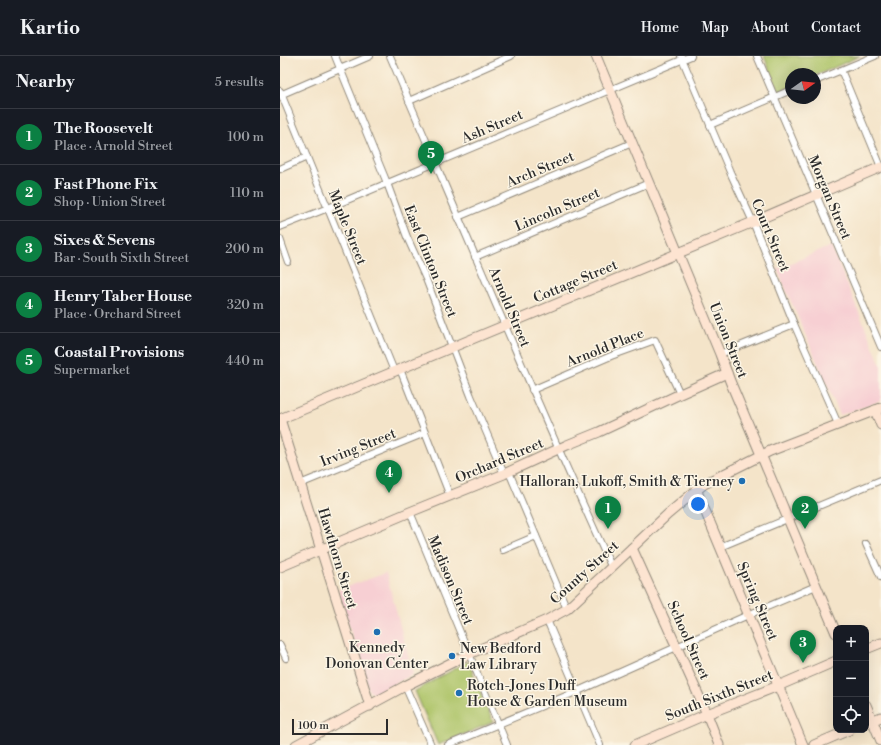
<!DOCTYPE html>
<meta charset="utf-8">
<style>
:root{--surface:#171b24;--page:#242831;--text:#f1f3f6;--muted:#9ea1a6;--line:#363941;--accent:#0b8043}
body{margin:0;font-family:"Libre Bodoni",serif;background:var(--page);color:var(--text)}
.controls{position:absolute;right:12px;bottom:12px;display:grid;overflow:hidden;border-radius:8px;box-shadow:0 4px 16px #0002}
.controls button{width:36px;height:36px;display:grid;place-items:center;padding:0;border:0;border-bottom:1px solid var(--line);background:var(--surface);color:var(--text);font:20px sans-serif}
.compass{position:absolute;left:505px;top:12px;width:36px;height:36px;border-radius:50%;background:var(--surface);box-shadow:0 4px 16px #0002;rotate:75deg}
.scale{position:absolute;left:12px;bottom:10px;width:96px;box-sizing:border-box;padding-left:4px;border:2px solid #2b2b2b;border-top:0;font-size:11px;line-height:14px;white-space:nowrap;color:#2b2b2b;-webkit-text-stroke:3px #fcf5e5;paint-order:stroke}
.you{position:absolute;left:418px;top:448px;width:14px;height:14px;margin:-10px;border:3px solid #fff;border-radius:50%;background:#1a73e8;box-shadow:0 0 0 6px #1a73e833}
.badge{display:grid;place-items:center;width:26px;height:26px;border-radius:50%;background:var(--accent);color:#fff;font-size:13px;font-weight:700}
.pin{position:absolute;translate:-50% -33px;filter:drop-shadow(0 1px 2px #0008)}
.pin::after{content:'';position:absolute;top:21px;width:14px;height:12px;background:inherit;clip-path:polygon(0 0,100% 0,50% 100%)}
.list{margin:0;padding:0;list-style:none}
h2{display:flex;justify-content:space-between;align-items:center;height:52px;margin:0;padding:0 16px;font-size:17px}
h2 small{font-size:13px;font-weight:400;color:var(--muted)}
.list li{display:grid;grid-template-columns:26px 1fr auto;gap:12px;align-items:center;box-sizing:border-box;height:56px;padding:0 16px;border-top:1px solid var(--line)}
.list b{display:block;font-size:15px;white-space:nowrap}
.list p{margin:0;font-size:13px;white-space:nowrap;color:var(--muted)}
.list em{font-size:13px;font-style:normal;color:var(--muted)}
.icon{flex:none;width:22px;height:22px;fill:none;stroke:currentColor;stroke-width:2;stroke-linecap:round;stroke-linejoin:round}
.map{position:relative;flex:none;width:601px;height:689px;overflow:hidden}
header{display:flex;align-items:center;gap:24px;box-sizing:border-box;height:56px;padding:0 20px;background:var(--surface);border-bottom:1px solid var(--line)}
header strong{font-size:19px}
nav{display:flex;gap:22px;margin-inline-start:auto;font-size:14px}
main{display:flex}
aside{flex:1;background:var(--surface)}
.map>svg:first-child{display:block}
.built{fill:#f7cfd3}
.green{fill:#afc56a;stroke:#6d784a}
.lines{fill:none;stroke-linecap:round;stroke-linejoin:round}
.street-casing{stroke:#90887a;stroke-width:8}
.secondary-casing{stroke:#90887a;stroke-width:11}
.street{stroke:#fff;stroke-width:6}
.secondary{stroke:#fde4d1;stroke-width:9}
.poi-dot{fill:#1f6fb2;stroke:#fcf5e5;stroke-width:1.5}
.labels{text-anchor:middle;stroke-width:3;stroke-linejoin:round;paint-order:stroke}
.street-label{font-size:14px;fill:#2b2b2b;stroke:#fcf5e5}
.poi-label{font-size:14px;fill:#2b2b2b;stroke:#fcf5e5;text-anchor:start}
</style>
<header>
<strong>Kartio</strong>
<nav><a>Home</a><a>Map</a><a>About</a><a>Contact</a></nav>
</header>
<main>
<aside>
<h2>Nearby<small>5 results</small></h2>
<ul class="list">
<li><span class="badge">1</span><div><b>The Roosevelt</b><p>Place · Arnold Street</p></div><em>100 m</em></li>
<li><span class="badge">2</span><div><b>Fast Phone Fix</b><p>Shop · Union Street</p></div><em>110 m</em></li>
<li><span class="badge">3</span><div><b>Sixes &amp; Sevens</b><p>Bar · South Sixth Street</p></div><em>200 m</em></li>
<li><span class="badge">4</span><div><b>Henry Taber House</b><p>Place · Orchard Street</p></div><em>320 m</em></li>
<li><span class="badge">5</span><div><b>Coastal Provisions</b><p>Supermarket</p></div><em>440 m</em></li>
</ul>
</aside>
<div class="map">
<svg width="601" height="689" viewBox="0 0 601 689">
<rect width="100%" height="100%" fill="#fcf5e5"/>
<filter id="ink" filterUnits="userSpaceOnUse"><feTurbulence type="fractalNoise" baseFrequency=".025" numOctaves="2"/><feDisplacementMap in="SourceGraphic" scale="8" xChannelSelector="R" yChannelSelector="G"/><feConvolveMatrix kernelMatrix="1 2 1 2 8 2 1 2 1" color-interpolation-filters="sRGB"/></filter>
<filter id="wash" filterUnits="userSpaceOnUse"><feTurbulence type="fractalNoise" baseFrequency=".012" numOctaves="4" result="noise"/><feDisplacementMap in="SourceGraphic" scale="16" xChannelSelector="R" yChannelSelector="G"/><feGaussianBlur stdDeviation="0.9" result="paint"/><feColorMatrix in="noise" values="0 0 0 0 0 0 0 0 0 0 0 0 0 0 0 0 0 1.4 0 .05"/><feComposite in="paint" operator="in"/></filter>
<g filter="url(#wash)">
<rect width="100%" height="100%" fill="#f4e4c9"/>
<!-- built -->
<g class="built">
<polygon points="551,190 601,309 601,345 560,359 497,213"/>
<polygon points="106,517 133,618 97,637 94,638 89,635 58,534"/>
</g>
<!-- green -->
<g class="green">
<polygon points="484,0 580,0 535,20 535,18 511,18 511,31 498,36"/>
<polygon points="187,606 189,607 213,666 158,689 135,635"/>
</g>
</g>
<g filter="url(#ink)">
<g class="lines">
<defs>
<g id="street">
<polyline points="55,0 107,127 127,181 146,223 191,340 224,418"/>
<path d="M 110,0 C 183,171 254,342 331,510"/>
<polyline points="401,0 450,116 473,166 514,268 558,368"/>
<polyline points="477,0 601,291"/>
<polyline points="561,14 601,111"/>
<polyline points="535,25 595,0"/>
<polyline points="0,35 114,315"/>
<polyline points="0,39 90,0"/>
<polyline points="129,45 231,0"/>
<polyline points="430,69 511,34"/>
<polyline points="0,113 27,101"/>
<polyline points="178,161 352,87"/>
<polyline points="0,171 48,152 411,0"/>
<polyline points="0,183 8,206"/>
<polyline points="195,201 369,127"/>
<polyline points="440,298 514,268"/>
<polyline points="120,313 170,440"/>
<polyline points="252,334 331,300 375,284 400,338"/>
<polyline points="229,416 287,553"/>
<polyline points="20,428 145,377"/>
<polyline points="130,456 227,689"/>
<polyline points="586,488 601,521"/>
<polyline points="440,491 601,424"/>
<polyline points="223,494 256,480"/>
<polyline points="267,564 320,689"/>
<polyline points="0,589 6,602"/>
<polyline points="125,630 151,689"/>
<polyline points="168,689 298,635 468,559 536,530"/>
</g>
<g id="secondary">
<polyline points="316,0 440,298 450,325 556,577"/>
<polyline points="595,354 601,369"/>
<polyline points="0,363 473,166 601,111"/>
<polyline points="0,363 90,650"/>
<polyline points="416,433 523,689"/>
<polyline points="352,492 427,658 439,689"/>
<polyline points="0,511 130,456 224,418 287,389 319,376 400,338 447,317"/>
<polyline points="586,593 601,587"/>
<polyline points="586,649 601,685"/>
<polyline points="586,667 601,661"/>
<polyline points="16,689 125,630 189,598 267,564 287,553 388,458 424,428 490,395 601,352"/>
<polyline points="355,689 427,658 498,630 556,605"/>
<polyline points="534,689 569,674"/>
</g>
</defs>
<!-- street casing -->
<use href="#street" class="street-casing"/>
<!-- secondary casing -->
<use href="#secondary" class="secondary-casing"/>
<!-- street -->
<use href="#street" class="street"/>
<!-- secondary -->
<use href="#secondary" class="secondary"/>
</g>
</g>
<!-- markers -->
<g class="poi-dot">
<circle cx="462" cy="425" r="4"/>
<circle cx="97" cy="576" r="4"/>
<circle cx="172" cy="600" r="4"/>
<circle cx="179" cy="637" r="4"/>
</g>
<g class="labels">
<!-- street labels -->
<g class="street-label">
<text transform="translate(212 70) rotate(-23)" y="5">Ash Street</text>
<text transform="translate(260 113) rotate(-23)" y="5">Arch Street</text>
<text transform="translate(550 141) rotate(67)" y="5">Morgan Street</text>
<text transform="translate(277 153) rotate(-23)" y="5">Lincoln Street</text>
<text transform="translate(68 171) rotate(68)" y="5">Maple Street</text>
<text transform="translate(491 179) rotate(67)" y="5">Court Street</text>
<text transform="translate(151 205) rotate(68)" y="5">East Clinton Street</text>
<text transform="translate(295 225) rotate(-23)" y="5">Cottage Street</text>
<text transform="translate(230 251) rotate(67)" y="5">Arnold Street</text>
<text transform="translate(449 284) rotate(68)" y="5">Union Street</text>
<text transform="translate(325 291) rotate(-22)" y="5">Arnold Place</text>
<text transform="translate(78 391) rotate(-22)" y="5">Irving Street</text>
<text transform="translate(219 404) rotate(-23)" y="5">Orchard Street</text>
<text transform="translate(58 502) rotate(73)" y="5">Hawthorn Street</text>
<text transform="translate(304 516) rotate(-42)" y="5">County Street</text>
<text transform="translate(171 524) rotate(67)" y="5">Madison Street</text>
<text transform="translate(478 545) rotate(67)" y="5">Spring Street</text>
<text transform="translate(409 584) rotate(66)" y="5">School Street</text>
<text transform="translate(439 639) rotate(-22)" y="5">South Sixth Street</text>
</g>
<!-- poi labels -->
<g class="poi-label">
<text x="454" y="430" text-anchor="end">Halloran, Lukoff, Smith &amp; Tierney</text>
<text x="97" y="596" text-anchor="middle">Kennedy<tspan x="97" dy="16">Donovan Center</tspan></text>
<text x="180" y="597">New Bedford<tspan x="180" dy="16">Law Library</tspan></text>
<text x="187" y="634">Rotch-Jones Duff<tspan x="187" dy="16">House &amp; Garden Museum</tspan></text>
</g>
</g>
</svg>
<div class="controls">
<button>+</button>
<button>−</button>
<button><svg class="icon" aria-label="locate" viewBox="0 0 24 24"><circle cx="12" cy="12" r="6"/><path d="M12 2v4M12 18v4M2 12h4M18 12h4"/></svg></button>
</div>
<svg class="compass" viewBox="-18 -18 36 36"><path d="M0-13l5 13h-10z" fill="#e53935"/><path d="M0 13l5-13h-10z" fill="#9ea1a6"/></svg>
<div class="scale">100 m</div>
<div class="you"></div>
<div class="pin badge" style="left:328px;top:473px">1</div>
<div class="pin badge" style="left:525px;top:473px">2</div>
<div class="pin badge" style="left:523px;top:607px">3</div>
<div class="pin badge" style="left:109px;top:437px">4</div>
<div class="pin badge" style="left:151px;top:118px">5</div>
</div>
</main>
